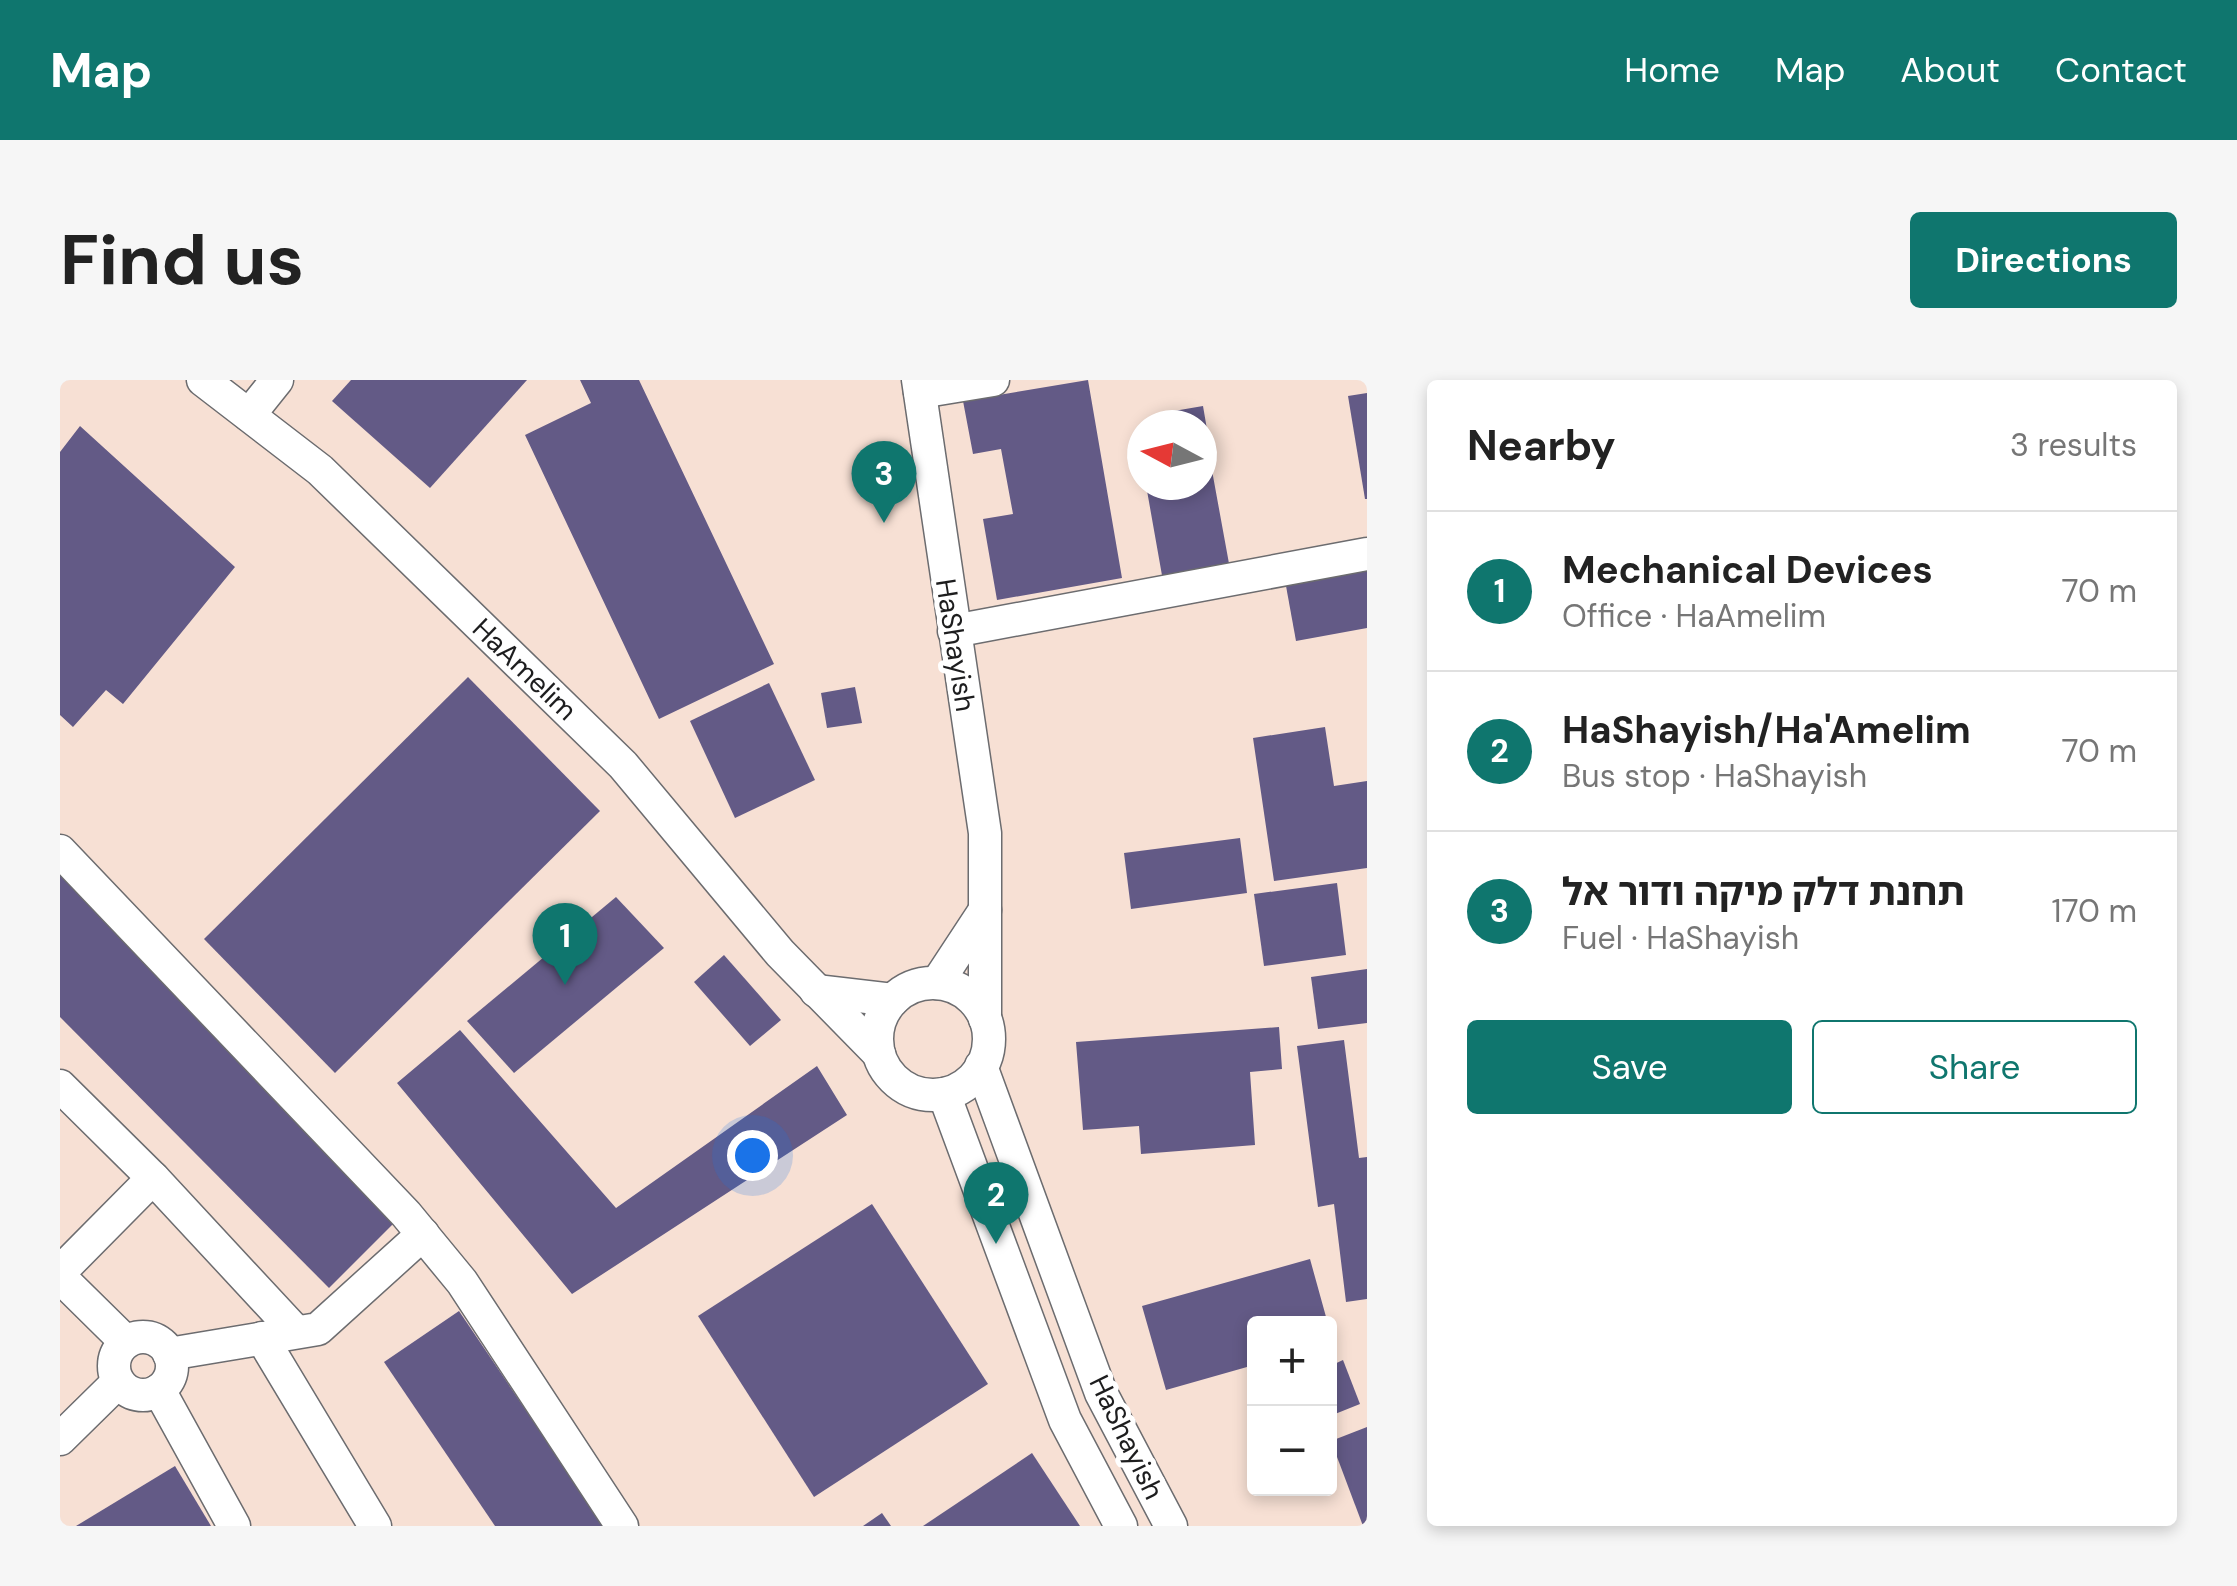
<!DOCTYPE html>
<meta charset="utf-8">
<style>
:root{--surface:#fff;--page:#f6f6f6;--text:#222;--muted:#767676;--line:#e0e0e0;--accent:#0f766e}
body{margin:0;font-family:"DM Sans","Noto Sans Hebrew",sans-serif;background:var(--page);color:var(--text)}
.controls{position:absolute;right:30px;bottom:30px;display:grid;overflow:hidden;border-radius:10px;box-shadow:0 5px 15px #0003}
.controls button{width:90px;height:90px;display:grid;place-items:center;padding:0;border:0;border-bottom:2px solid var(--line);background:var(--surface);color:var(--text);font:50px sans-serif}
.compass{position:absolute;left:1067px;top:30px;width:90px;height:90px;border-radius:50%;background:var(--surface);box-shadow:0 5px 15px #0003;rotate:277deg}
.you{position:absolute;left:692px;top:775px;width:35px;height:35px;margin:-25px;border:8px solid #fff;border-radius:50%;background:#1a73e8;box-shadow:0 0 0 15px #1a73e833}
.badge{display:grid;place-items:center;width:65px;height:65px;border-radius:50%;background:var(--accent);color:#fff;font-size:32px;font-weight:700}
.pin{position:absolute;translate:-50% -82px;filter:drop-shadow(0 2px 5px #0008)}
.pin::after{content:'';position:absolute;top:52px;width:35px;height:30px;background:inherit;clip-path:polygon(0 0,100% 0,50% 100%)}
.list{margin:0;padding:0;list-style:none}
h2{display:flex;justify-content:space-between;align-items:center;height:130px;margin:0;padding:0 40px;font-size:42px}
h2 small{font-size:32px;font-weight:400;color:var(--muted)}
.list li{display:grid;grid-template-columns:65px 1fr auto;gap:30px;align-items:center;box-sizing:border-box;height:160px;padding:0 40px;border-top:2px solid var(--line)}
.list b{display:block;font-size:38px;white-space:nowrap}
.list p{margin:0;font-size:32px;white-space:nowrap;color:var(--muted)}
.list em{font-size:32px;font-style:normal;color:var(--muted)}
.actions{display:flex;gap:20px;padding:30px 40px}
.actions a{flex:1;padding:22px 0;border:2px solid var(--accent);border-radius:10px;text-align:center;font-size:35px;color:var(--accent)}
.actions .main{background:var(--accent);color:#fff}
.map{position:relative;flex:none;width:1307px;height:1146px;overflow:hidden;border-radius:10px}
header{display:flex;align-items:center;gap:60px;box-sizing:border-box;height:140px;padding:0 50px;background:var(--accent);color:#fff}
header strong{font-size:48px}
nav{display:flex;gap:55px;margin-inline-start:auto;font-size:35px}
.intro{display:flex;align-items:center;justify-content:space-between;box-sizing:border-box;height:240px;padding:0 60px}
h1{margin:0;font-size:70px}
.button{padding:25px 45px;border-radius:10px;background:var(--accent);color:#fff;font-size:35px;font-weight:700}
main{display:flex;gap:60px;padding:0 60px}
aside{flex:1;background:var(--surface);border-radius:10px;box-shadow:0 5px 15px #0003}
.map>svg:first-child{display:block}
.industrial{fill:#f7e0d4;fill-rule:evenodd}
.building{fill:#635a86}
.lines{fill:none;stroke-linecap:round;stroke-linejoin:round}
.minor-casing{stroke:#6c6c6f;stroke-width:35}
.minor{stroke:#fff;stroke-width:32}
.labels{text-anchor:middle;stroke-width:10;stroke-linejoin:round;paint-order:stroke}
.street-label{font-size:28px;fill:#1d1d1e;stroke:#fff}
</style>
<header>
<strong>Map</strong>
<nav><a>Home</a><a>Map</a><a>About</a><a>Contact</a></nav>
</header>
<div class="intro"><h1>Find us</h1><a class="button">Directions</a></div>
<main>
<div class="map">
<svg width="1307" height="1146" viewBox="0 0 1307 1146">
<rect width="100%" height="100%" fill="#efeff2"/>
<!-- industrial -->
<path class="industrial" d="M 0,0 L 1307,0 L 1307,1146 L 0,1146 ZM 1082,45 L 1142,45 L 1142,105 L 1082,105 ZM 1194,944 L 1270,944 L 1270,1108 L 1194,1108 Z"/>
<!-- building -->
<g class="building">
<polygon points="291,0 467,0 370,108 272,21"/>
<polygon points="520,0 579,0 714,284 599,339 465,55 531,23"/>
<polygon points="1028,0 1062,198 937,220 923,139 953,134 941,69 913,74 903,21"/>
<polygon points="1307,13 1307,119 1305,119 1288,16"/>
<polygon points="1143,26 1150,67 1142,68 1142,45 1111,45 1108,32"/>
<polygon points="20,46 175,187 63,324 46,310 13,347 0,335 0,72"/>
<polygon points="1151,85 1170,189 1103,201 1086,105 1142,105 1142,86"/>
<polygon points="1307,180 1307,248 1236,261 1224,195"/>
<polygon points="408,297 540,431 275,693 144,559"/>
<polygon points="709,303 755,400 675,438 630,341"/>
<polygon points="795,307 802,343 767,348 761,313"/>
<polygon points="1265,347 1274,406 1307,401 1307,488 1214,501 1193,358"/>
<polygon points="1180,458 1187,513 1071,529 1064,473"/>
<polygon points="0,494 340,837 269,908 0,637"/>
<polygon points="1277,503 1286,575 1204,586 1194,514"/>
<polygon points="556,517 604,568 454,693 407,641"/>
<polygon points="664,575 721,640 690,666 634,602"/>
<polygon points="1307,589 1307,643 1258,649 1251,597"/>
<polygon points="1219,647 1222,689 1190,692 1195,765 1081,774 1079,746 1023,750 1016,662"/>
<polygon points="400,650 556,828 757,686 787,735 512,914 337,703"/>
<polygon points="1284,660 1299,778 1307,777 1307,919 1286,922 1274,824 1258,827 1237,666"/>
<polygon points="812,824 928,1004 754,1117 638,936"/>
<polygon points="1250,879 1268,944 1194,944 1194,985 1106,1010 1082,926"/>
<polygon points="399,931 544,1146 435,1146 324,982"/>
<polygon points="1283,980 1300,1024 1270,1036 1270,986"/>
<polygon points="1307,1047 1307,1146 1303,1146 1271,1061"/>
<polygon points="972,1073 1020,1146 863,1146"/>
<polygon points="115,1086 151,1146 16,1146"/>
<polygon points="822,1133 831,1146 803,1146"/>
</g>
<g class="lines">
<defs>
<g id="minor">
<polyline points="143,0 260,90 563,385 720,573 819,674"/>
<polyline points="858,0 925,453 925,639"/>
<polyline points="860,12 933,0"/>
<polyline points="189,35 217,0"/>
<polyline points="894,251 1307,174"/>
<polyline points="0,471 346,834 402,902 562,1146"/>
<polyline points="877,603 925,530"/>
<circle cx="873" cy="659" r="56"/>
<polyline points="756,611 833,620"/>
<polyline points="921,686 1041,1013 1111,1146"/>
<polyline points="0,706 93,798"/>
<polyline points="884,714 1005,1040 1061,1146"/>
<polyline points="0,892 93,798 236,952"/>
<polyline points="0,897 66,962"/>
<circle cx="83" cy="986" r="29"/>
<polyline points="202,958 315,1146"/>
<polyline points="109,974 258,949 363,854"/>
<polyline points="99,1010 174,1146"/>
<polyline points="0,1059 58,1002"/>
</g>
</defs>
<!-- minor casing -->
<use href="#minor" class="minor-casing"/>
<!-- minor -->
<use href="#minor" class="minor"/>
</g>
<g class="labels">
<!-- street labels -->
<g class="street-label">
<text transform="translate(896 265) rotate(81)" y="10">HaShayish</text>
<text transform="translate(465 289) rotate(44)" y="10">HaAmelim</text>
<text transform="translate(1067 1057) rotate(64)" y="10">HaShayish</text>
</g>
</g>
</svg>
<div class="controls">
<button>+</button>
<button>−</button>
</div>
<svg class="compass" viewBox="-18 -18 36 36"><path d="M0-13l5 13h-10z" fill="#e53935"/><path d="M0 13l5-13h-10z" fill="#767676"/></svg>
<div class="you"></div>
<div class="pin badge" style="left:505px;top:605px">1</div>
<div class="pin badge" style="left:936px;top:864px">2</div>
<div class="pin badge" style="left:824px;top:143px">3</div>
</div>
<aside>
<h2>Nearby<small>3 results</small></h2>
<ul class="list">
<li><span class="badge">1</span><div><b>Mechanical Devices</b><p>Office · HaAmelim</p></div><em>70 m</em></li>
<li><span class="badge">2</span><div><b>HaShayish/Ha'Amelim</b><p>Bus stop · HaShayish</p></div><em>70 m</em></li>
<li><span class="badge">3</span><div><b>תחנת דלק מיקה ודור אל</b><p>Fuel · HaShayish</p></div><em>170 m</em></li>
</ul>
<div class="actions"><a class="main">Save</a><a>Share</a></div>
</aside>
</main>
